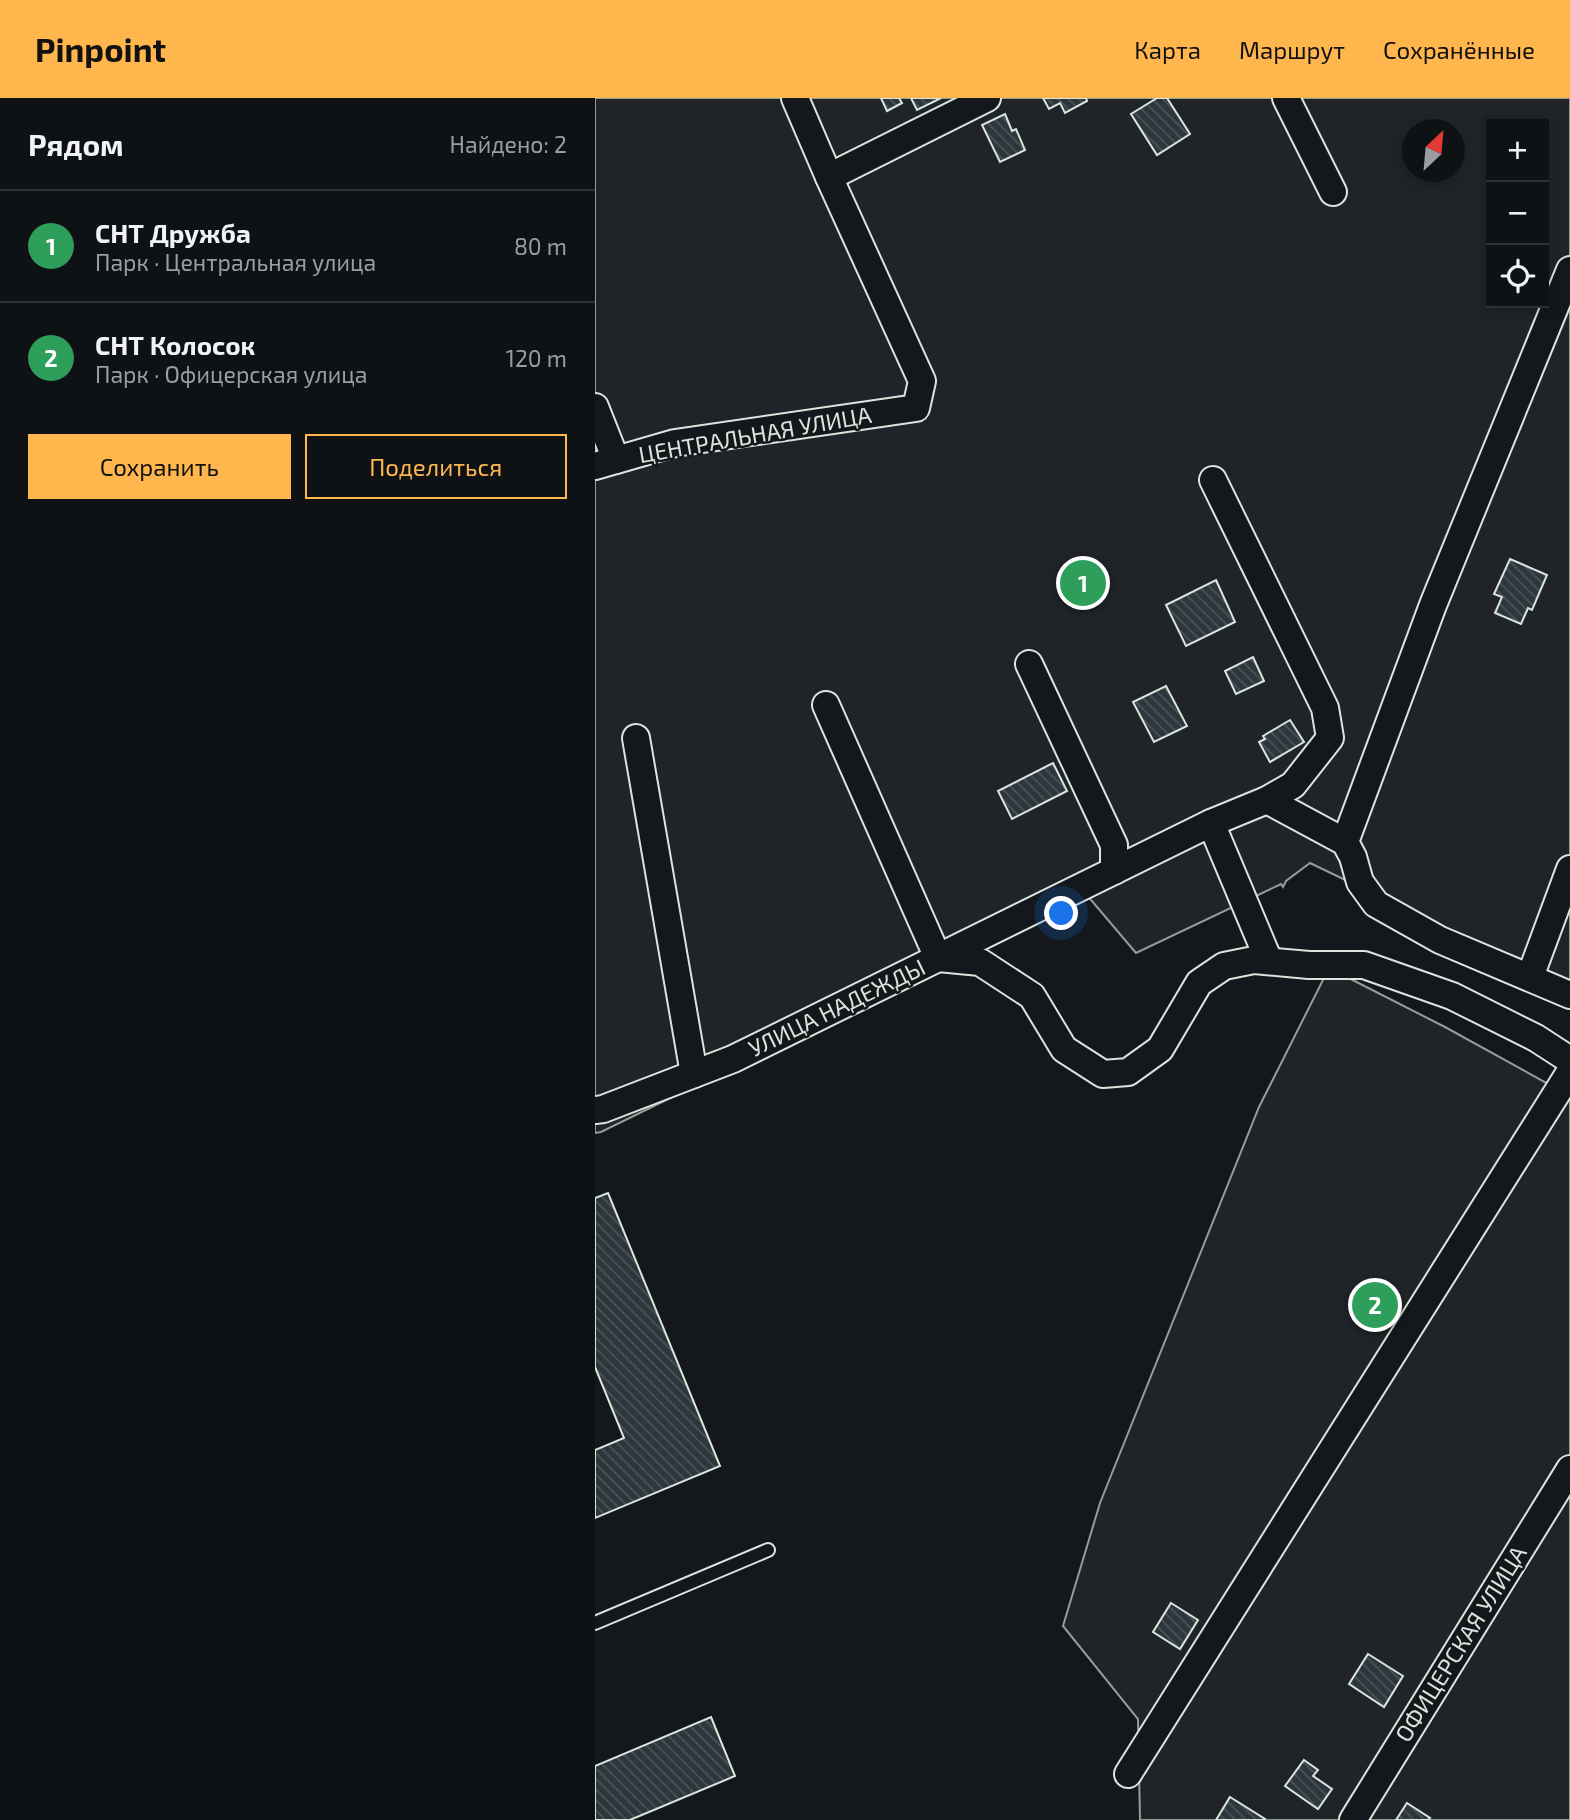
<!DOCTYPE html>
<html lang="ru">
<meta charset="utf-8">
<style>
:root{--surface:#0f1215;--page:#181b1e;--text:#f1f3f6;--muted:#9b9ea0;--line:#2f3234;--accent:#ffb74d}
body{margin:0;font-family:"Exo 2",sans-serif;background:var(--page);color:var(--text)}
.controls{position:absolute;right:21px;top:21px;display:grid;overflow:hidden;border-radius:0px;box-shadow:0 4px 10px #0003}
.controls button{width:63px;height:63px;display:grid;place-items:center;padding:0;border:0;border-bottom:2px solid var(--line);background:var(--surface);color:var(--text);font:35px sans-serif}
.compass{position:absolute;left:807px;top:21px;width:63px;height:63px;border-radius:50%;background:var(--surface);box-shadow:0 4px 10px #0003;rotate:26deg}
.you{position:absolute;left:467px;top:816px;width:24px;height:24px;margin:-18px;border:5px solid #fff;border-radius:50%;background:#1a73e8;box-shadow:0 0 0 10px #1a73e833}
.badge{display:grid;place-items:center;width:46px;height:46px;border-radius:50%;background:var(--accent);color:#fff;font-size:23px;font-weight:700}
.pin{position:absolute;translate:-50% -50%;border:4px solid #fff;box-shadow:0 2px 7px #0006}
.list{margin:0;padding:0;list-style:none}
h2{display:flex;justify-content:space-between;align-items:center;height:91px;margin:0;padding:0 28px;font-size:30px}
h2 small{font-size:23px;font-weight:400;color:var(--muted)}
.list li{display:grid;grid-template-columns:46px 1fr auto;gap:21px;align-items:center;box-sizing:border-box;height:112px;padding:0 28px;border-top:2px solid var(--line)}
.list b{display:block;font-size:26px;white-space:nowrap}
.list p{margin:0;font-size:23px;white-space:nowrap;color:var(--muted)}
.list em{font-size:23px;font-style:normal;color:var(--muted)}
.actions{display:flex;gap:14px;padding:21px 28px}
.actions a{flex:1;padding:16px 0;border:2px solid var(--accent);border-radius:0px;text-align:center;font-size:24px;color:var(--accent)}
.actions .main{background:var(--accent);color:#111}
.icon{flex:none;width:38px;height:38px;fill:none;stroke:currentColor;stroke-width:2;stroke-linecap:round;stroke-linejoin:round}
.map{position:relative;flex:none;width:975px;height:1722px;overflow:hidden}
header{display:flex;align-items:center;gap:42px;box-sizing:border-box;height:98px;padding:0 35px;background:var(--accent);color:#111}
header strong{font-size:33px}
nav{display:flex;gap:38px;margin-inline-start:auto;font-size:24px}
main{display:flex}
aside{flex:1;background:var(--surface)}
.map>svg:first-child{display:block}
.garden{fill:#202428;stroke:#939e99;stroke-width:2;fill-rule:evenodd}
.building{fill:url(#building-back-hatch);stroke:#d8e6dc;stroke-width:2}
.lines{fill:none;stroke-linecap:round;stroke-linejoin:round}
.lane-casing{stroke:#d8e6dc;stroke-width:16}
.street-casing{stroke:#d8e6dc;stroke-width:30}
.lane{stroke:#14181c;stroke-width:12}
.street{stroke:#14181c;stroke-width:26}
.labels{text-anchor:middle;stroke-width:5;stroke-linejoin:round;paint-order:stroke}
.street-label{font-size:23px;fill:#d8e6dc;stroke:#14181c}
</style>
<header>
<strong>Pinpoint</strong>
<nav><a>Карта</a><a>Маршрут</a><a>Сохранённые</a></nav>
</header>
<main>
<aside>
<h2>Рядом<small>Найдено: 2</small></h2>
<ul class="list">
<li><span class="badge" style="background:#2e9e5b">1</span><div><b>СНТ Дружба</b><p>Парк · Центральная улица</p></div><em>80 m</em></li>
<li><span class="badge" style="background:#2e9e5b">2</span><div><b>СНТ Колосок</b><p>Парк · Офицерская улица</p></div><em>120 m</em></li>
</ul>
<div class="actions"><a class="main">Сохранить</a><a>Поделиться</a></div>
</aside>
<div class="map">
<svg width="975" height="1722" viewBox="0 0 975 1722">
<defs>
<pattern id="building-back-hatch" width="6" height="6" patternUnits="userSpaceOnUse" patternTransform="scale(1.75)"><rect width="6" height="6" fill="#2c363c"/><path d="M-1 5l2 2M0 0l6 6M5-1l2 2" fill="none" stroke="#4a5358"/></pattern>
</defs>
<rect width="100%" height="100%" fill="#14181c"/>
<!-- garden -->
<g class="garden">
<path d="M 0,0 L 975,0 L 975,890 L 715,765 L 691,783 L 688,789 L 686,786 L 541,855 L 491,796 L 6,1034 L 0,1035 ZM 896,26 L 949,26 L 949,205 L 896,205 ZM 818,32 L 860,32 L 860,74 L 818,74 Z"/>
<polygon points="734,870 850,929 975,998 975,1722 545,1722 543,1621 468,1528 505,1405 664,1009"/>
</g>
<!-- building -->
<g class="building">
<polygon points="286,0 304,0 307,5 292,13"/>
<polygon points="316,0 346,0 322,12"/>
<polygon points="448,0 491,0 492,3 470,15 465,5 454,11"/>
<polygon points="562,0 572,0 595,36 562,57 536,16"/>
<polygon points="410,16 417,33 421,31 430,52 405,64 387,27"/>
<polygon points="915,461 952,477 937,512 933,510 926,526 900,515 907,499 899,496"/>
<polygon points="621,482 640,524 591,548 571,507"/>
<polygon points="658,559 669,583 641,596 630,573"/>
<polygon points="571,588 592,628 559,644 538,604"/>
<polygon points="695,622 709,644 675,664 664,644 670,641 668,638"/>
<polygon points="458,665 472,693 417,721 403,693"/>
<polygon points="13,1095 125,1368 0,1420 0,1352 29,1340 0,1269 0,1100"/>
<polygon points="576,1505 603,1522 585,1551 558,1534"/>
<polygon points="773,1556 808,1578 789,1609 754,1586"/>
<polygon points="116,1619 140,1678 35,1722 0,1722 0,1668"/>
<polygon points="709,1662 723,1672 718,1678 737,1691 723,1711 690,1688"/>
<polygon points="635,1699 670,1721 669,1722 621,1722"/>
<polygon points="812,1705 835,1720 833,1722 801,1722"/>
</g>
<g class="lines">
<defs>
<polyline id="lane" points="0,1525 173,1452"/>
<g id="street">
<polyline points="691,0 738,94"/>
<polyline points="234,79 392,0"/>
<polyline points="0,309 21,362"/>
<polyline points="0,368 80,345 321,310 327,283 234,79 200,0"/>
<polyline points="434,566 519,747 519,773"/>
<polyline points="41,640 99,976"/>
<polyline points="672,702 750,744 758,759 765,784 781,806 845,842 975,897"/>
<polyline points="616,725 672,702 698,687 735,640 730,610 618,382"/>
<polyline points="750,744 838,507 975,172"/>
<polyline points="344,859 616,725 674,863"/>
<polyline points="343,860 385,864 437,898 469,951 508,976 533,974 565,951 604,885 629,868 659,862 714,867 769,867 857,898 941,940 975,962"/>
<polyline points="935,879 975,771"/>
<polyline points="0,1012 8,1011 138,961 343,860 231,607"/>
<polyline points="533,1676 975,974"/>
<polyline points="758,1722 975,1371"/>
</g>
</defs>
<!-- lane casing -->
<use href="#lane" class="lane-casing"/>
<!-- street casing -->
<use href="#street" class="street-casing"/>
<!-- lane -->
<use href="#lane" class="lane"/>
<!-- street -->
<use href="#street" class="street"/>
</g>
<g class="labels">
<!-- street labels -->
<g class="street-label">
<text transform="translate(160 337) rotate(-10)" y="8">ЦЕНТРАЛЬНАЯ УЛИЦА</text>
<text transform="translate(242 910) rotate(-26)" y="8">УЛИЦА НАДЕЖДЫ</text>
<text transform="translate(866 1546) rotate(-58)" y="8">ОФИЦЕРСКАЯ УЛИЦА</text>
</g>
</g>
</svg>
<div class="controls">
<button>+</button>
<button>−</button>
<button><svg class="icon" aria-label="locate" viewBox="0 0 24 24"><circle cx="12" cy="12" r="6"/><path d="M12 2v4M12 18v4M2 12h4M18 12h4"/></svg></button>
</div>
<svg class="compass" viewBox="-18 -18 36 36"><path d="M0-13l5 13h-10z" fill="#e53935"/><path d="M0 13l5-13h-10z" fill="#9b9ea0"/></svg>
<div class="you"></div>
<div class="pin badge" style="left:488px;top:485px;background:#2e9e5b">1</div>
<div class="pin badge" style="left:780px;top:1207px;background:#2e9e5b">2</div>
</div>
</main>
